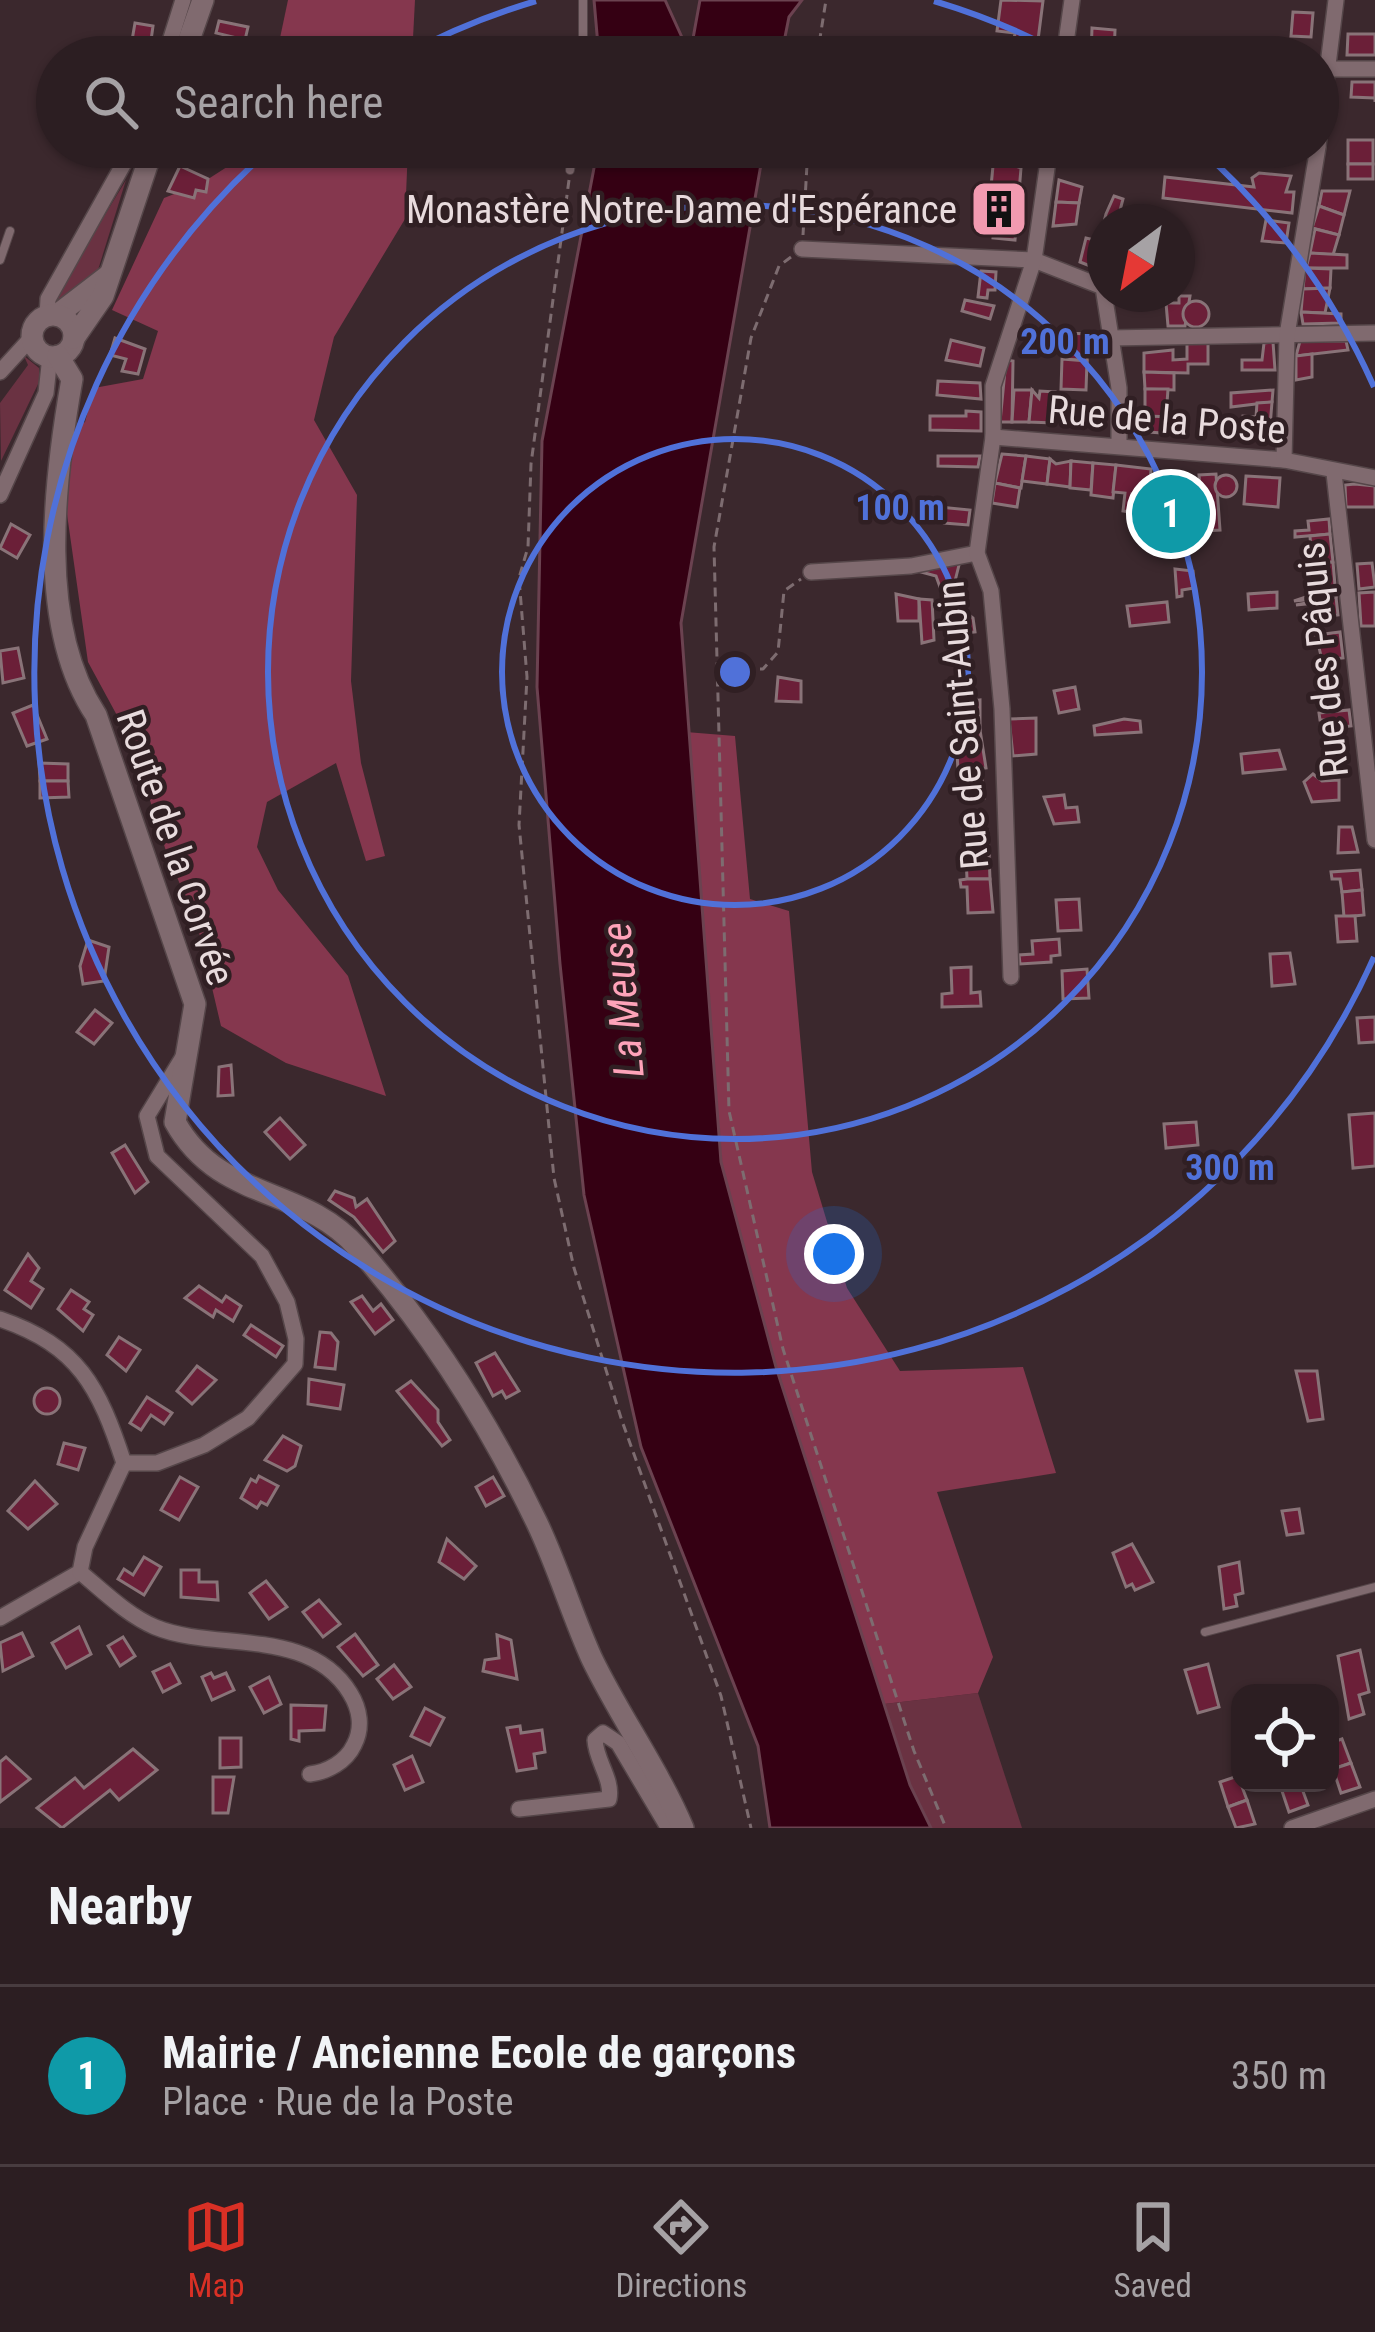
<!DOCTYPE html>
<meta charset="utf-8">
<style>
:root{--surface:#2c1e22;--page:#34272a;--text:#f1f3f6;--muted:#a6a2a5;--line:#483c40;--accent:#d93025}
body{margin:0;font-family:"Roboto Condensed",sans-serif;background:var(--page);color:var(--text)}
.controls{position:absolute;right:36px;bottom:36px;display:grid;overflow:hidden;border-radius:24px;box-shadow:0 3px 9px #0004}
.controls button{width:108px;height:108px;display:grid;place-items:center;padding:0;border:0;border-bottom:3px solid var(--line);background:var(--surface);color:var(--text);font:60px sans-serif}
.compass{position:absolute;left:1087px;top:204px;width:108px;height:108px;border-radius:50%;background:var(--surface);box-shadow:0 3px 9px #0004;rotate:212deg}
.you{position:absolute;left:834px;top:1254px;width:42px;height:42px;margin:-30px;border:9px solid #fff;border-radius:50%;background:#1a73e8;box-shadow:0 0 0 18px #1a73e833}
.badge{display:grid;place-items:center;width:78px;height:78px;border-radius:50%;background:var(--accent);color:#fff;font-size:39px;font-weight:700}
.pin{position:absolute;translate:-50% -50%;border:6px solid #fff;box-shadow:0 3px 12px #0006}
.list{margin:0;padding:0;list-style:none}
h2{display:flex;justify-content:space-between;align-items:center;height:156px;margin:0;padding:0 48px;font-size:51px}
h2 small{font-size:39px;font-weight:400;color:var(--muted)}
.list li{display:grid;grid-template-columns:78px 1fr auto;gap:36px;align-items:center;box-sizing:border-box;height:180px;padding:0 48px;border-top:3px solid var(--line)}
.list b{display:block;font-size:45px;white-space:nowrap}
.list p{margin:0;font-size:39px;white-space:nowrap;color:var(--muted)}
.list em{font-size:39px;font-style:normal;color:var(--muted)}
.icon{flex:none;width:66px;height:66px;fill:none;stroke:currentColor;stroke-width:2;stroke-linecap:round;stroke-linejoin:round}
.map{position:relative;flex:none;width:1375px;height:1828px;overflow:hidden}
.search{position:absolute;background:var(--surface);box-shadow:0 3px 9px #0004;left:36px;right:36px;top:36px;height:132px;display:flex;align-items:center;gap:30px;box-sizing:border-box;padding:0 42px;border-radius:66px;color:var(--muted);font-size:45px}
.sheet{height:336px;background:var(--surface)}
nav{display:flex;justify-content:space-around;align-items:center;box-sizing:border-box;height:168px;border-top:3px solid var(--line);background:var(--surface);font-size:33px;color:var(--muted)}
nav a{display:grid;justify-items:center;gap:6px}
nav .on{color:var(--accent)}
.map>svg:first-child{display:block}
.green{fill:#6a3242}
.forest{fill:#85374e}
.water{fill:#350013;stroke:#6b4250;stroke-width:3}
.building{fill:#6b1f38;stroke:#897378;stroke-width:3}
.lines{fill:none;stroke-linecap:round;stroke-linejoin:round}
.lane-casing{stroke:#554649;stroke-width:10}
.street-casing{stroke:#554649;stroke-width:18}
.secondary-casing{stroke:#554649;stroke-width:24}
.path{stroke:#7d6c70;stroke-width:3;stroke-dasharray:9 6;stroke-linecap:butt}
.lane{stroke:#806a6f;stroke-width:8}
.street{stroke:#806a6f;stroke-width:15}
.secondary{stroke:#806a6f;stroke-width:21}
.ring{fill:none;stroke:#5071d9;stroke-width:6}
.labels{text-anchor:middle;stroke-width:9;stroke-linejoin:round;paint-order:stroke}
.poi-label{font-size:39px;fill:#e8dbdd;stroke:#301f23;text-anchor:end}
.street-label{font-size:39px;fill:#e8dbdd;stroke:#301f23}
.water-label{font-size:42px;font-style:italic;fill:#fea3b9;stroke:#301f23}
.centre{fill:#5071d9;stroke:#301f23;stroke-width:6}
.ring-label{font-size:36px;text-anchor:middle;font-weight:bold;fill:#5071d9;stroke:#301f23;stroke-width:9;stroke-linejoin:round;paint-order:stroke}
</style>
<div class="map">
<svg width="1375" height="1828" viewBox="0 0 1375 1828">
<rect width="100%" height="100%" fill="#3b282d"/>
<!-- green -->
<g class="green">
<polygon points="126,180 98,270 57,302 54,299"/>
<polygon points="24,356 39,368 39,382 1,461 0,403 28,365"/>
<polygon points="978,1693 1022,1828 931,1828 910,1785 884,1704"/>
</g>
<!-- forest -->
<g class="forest">
<polygon points="288,0 415,0 412,57 276,57"/>
<polygon points="258,147 408,147 405,219 334,337 314,420 357,495 351,681 361,763 385,856 366,861 336,763 267,802 257,847 278,890 348,976 386,1096 286,1063 221,1026 198,928 165,848 132,743 88,662 62,479 71,430 85,422 94,388 143,379 158,331 112,310 164,198 202,183"/>
<polygon points="686,732 735,736 750,899 789,911 812,1172 847,1288 900,1371 1023,1367 1056,1473 937,1492 993,1657 978,1693 884,1704 776,1367 721,1162"/>
</g>
<!-- water -->
<g class="water">
<polygon points="594,0 665,0 690,55 700,0 802,0 789,17 781,57 599,57"/>
<polygon points="598,147 764,147 681,623 721,1162 776,1367 910,1785 931,1828 770,1828 758,1746 641,1447 584,1195 560,964 537,687 542,441"/>
</g>
<!-- building -->
<g class="building">
<polygon points="1001,0 1043,1 1038,40 1029,39 1028,49 1013,47 1015,33 997,31"/>
<polygon points="1293,12 1313,13 1311,37 1291,36"/>
<polygon points="219,21 248,27 245,40 216,33"/>
<polygon points="135,23 153,26 149,55 130,52"/>
<polygon points="1092,28 1115,30 1114,55 1120,57 1091,57"/>
<polygon points="1348,34 1375,34 1375,55 1347,55"/>
<polygon points="1029,39 1058,45 1057,56 1012,57 1013,47 1028,49"/>
<polygon points="1352,82 1375,82 1375,102 1375,98 1351,97"/>
<rect x="1348" y="140" width="25" height="24"/>
<polygon points="1001,161 1021,168 1015,240 993,238 994,225 980,218 981,201 990,197 993,166"/>
<rect x="1348" y="164" width="25" height="15"/>
<polygon points="180,166 208,179 206,192 196,190 194,198 168,191"/>
<polygon points="1259,173 1291,176 1286,192 1294,192 1292,213 1163,198 1165,177 1254,187 1252,178"/>
<polygon points="1059,180 1082,187 1079,203 1056,202"/>
<polygon points="1322,191 1350,191 1344,215 1319,206"/>
<polygon points="1114,196 1123,199 1117,222 1105,222 1103,271 1080,262 1086,238 1099,241 1106,214"/>
<polygon points="1056,202 1079,203 1076,224 1053,226"/>
<polygon points="1319,206 1344,215 1339,235 1312,228"/>
<polygon points="1266,220 1289,223 1286,243 1262,241"/>
<polygon points="1315,229 1339,235 1333,255 1310,253"/>
<polygon points="1310,253 1347,255 1347,268 1306,268"/>
<polygon points="1305,268 1331,269 1330,288 1303,289"/>
<polygon points="981,271 996,272 995,290 988,290 987,298 978,297"/>
<polygon points="1330,288 1325,313 1301,312 1303,289"/>
<polygon points="1179,296 1190,296 1185,326 1168,326 1166,303 1179,303"/>
<polygon points="965,300 994,306 990,319 962,311"/>
<circle cx="1196" cy="314" r="13"/>
<polygon points="1301,312 1341,314 1341,323 1303,324"/>
<polygon points="1066,333 1088,334 1087,361 1064,359"/>
<polygon points="115,338 145,349 138,374 122,371 126,359 110,355"/>
<polygon points="951,340 984,348 980,366 946,360"/>
<polygon points="1208,341 1208,364 1188,364 1188,373 1144,372 1144,353 1173,350 1173,360 1187,359 1187,342"/>
<polygon points="1300,341 1346,341 1348,350 1296,356"/>
<polygon points="1273,342 1275,370 1242,370 1242,360 1262,360 1264,343"/>
<polygon points="1312,354 1312,377 1296,380 1296,356"/>
<polygon points="1062,359 1087,361 1086,390 1061,389"/>
<polygon points="1006,360 1013,361 1012,422 1000,422"/>
<polygon points="1144,372 1174,373 1174,390 1145,389"/>
<polygon points="938,381 980,383 981,399 937,395"/>
<polygon points="1145,389 1168,389 1166,417 1145,416"/>
<polygon points="1014,390 1032,390 1029,422 1012,422"/>
<polygon points="1032,390 1039,398 1040,391 1055,392 1054,423 1029,422"/>
<polygon points="1273,390 1272,402 1231,407 1231,393"/>
<polygon points="1272,402 1269,439 1241,440 1243,416 1256,417 1257,403"/>
<polygon points="966,411 981,412 981,431 930,430 930,416 966,416"/>
<polygon points="1145,416 1174,417 1174,434 1149,432"/>
<polygon points="1002,454 1026,456 1021,488 995,483"/>
<polygon points="938,456 980,456 978,467 938,466"/>
<polygon points="1026,456 1050,459 1047,484 1022,481"/>
<polygon points="1050,459 1056,464 1071,461 1070,487 1047,484"/>
<polygon points="1071,461 1093,463 1091,490 1070,488"/>
<polygon points="1093,463 1116,465 1113,498 1091,495"/>
<polygon points="1116,465 1151,469 1149,496 1132,494 1130,512 1123,511 1125,493 1113,492"/>
<polygon points="1216,474 1220,530 1204,531 1199,475"/>
<circle cx="1226" cy="486" r="11"/>
<polygon points="1246,476 1280,478 1278,507 1244,504"/>
<polygon points="995,483 1020,488 1017,507 992,503"/>
<polygon points="1355,484 1375,486 1375,507 1346,507 1345,485"/>
<polygon points="1167,487 1190,487 1191,508 1179,508 1183,531 1162,532"/>
<polygon points="939,507 970,510 968,525 944,523"/>
<polygon points="1329,519 1330,534 1295,537 1295,531 1309,530 1308,521"/>
<polygon points="11,524 30,535 17,558 0,548"/>
<polygon points="1330,534 1333,562 1312,564 1310,536"/>
<polygon points="960,561 954,585 940,587 936,576 921,572"/>
<polygon points="1333,562 1336,597 1294,601 1315,594 1315,563"/>
<polygon points="1372,563 1375,587 1359,589 1357,564"/>
<polygon points="1175,569 1193,571 1194,588 1182,590 1182,596 1177,597"/>
<polygon points="1277,592 1277,608 1249,610 1248,594"/>
<polygon points="1375,592 1375,626 1361,626 1359,593"/>
<polygon points="896,594 919,599 919,621 898,621"/>
<polygon points="1336,597 1338,615 1318,617 1316,603 1296,605"/>
<polygon points="919,599 932,600 934,640 922,643"/>
<polygon points="1167,602 1169,622 1130,626 1127,606"/>
<polygon points="959,607 973,618 975,632 954,634"/>
<polygon points="1340,632 1343,658 1322,660 1316,635"/>
<polygon points="18,648 24,678 3,683 0,651"/>
<polygon points="778,677 801,681 801,702 776,701"/>
<polygon points="1075,687 1079,709 1059,713 1054,691"/>
<polygon points="980,700 980,730 958,732 954,703"/>
<polygon points="33,705 47,739 27,746 13,713"/>
<polygon points="1349,710 1351,726 1329,728 1329,720 1320,720 1319,713"/>
<polygon points="1036,718 1036,754 1013,756 1009,719"/>
<polygon points="1124,719 1140,721 1141,732 1095,735 1094,726"/>
<polygon points="980,730 986,768 958,771 956,732"/>
<polygon points="1279,750 1285,769 1243,773 1241,754"/>
<polygon points="39,763 68,764 68,781 40,781"/>
<polygon points="981,769 984,798 966,799 963,770"/>
<polygon points="1313,774 1322,781 1339,780 1339,800 1312,802 1304,782"/>
<polygon points="40,781 68,781 69,797 40,798"/>
<polygon points="1064,795 1066,808 1077,807 1079,822 1054,824 1044,797"/>
<polygon points="1339,827 1352,827 1358,852 1338,853"/>
<polygon points="988,831 989,855 966,856 965,832"/>
<polygon points="989,855 990,879 967,879 966,856"/>
<polygon points="1360,870 1362,890 1342,892 1340,879 1332,879 1331,872"/>
<polygon points="967,879 990,879 993,912 968,913 967,887 961,887 960,880"/>
<polygon points="1362,890 1364,915 1344,917 1342,892"/>
<polygon points="1079,899 1081,930 1058,931 1056,900"/>
<polygon points="1336,916 1355,916 1357,941 1338,942"/>
<polygon points="1059,939 1060,955 1051,956 1051,962 1020,964 1019,955 1033,954 1032,941"/>
<polygon points="88,940 109,947 104,981 83,984 80,966"/>
<polygon points="1290,953 1295,984 1272,986 1270,954"/>
<polygon points="971,967 971,993 980,992 981,1006 942,1007 942,994 952,993 951,968"/>
<polygon points="1087,969 1089,998 1063,999 1062,971"/>
<polygon points="95,1010 112,1023 94,1044 77,1032"/>
<polygon points="1375,1017 1375,1042 1359,1043 1357,1018"/>
<polygon points="231,1065 233,1095 218,1096 219,1067"/>
<polygon points="1375,1113 1375,1166 1353,1168 1349,1115"/>
<polygon points="280,1118 305,1145 290,1159 265,1132"/>
<polygon points="1196,1122 1198,1145 1166,1148 1164,1124"/>
<polygon points="125,1145 148,1182 135,1193 112,1153"/>
<polygon points="335,1191 354,1198 356,1207 367,1199 395,1241 383,1252 354,1217 329,1200"/>
<polygon points="28,1254 39,1268 31,1281 43,1289 31,1308 5,1290"/>
<polygon points="199,1286 222,1302 226,1296 241,1306 233,1321 216,1310 213,1317 185,1298"/>
<polygon points="71,1290 89,1302 84,1309 93,1315 83,1331 58,1309"/>
<polygon points="362,1296 373,1311 381,1304 393,1320 375,1334 351,1302"/>
<polygon points="251,1325 283,1346 276,1357 244,1335"/>
<polygon points="320,1332 331,1333 338,1342 335,1369 315,1367"/>
<polygon points="119,1337 140,1350 126,1371 107,1355"/>
<polygon points="495,1353 519,1391 506,1398 502,1391 493,1396 476,1363"/>
<polygon points="197,1366 216,1380 192,1404 177,1391"/>
<polygon points="1296,1371 1317,1371 1323,1419 1308,1421"/>
<polygon points="309,1379 344,1385 340,1409 308,1404"/>
<polygon points="411,1381 438,1410 438,1422 450,1440 442,1446 397,1391"/>
<circle cx="47" cy="1401" r="13"/>
<polygon points="147,1397 172,1413 164,1424 151,1415 141,1430 130,1423"/>
<polygon points="283,1436 301,1446 295,1466 287,1471 265,1460"/>
<polygon points="64,1443 85,1448 78,1470 58,1464"/>
<polygon points="259,1476 278,1486 267,1505 261,1502 257,1508 241,1498 251,1479 256,1482"/>
<polygon points="180,1477 198,1487 179,1520 161,1510"/>
<polygon points="493,1477 504,1496 486,1506 476,1487"/>
<polygon points="35,1481 57,1504 28,1529 8,1511"/>
<polygon points="1299,1509 1303,1533 1287,1535 1282,1511"/>
<polygon points="447,1539 476,1566 464,1579 439,1562"/>
<polygon points="1132,1544 1153,1582 1135,1590 1132,1584 1126,1587 1113,1553"/>
<polygon points="144,1557 161,1567 144,1595 118,1579 124,1569 133,1575"/>
<polygon points="1239,1562 1243,1593 1235,1595 1237,1606 1224,1609 1219,1567"/>
<polygon points="181,1570 199,1570 199,1582 217,1582 218,1600 181,1597"/>
<polygon points="266,1581 287,1607 269,1619 250,1593"/>
<polygon points="319,1600 340,1624 323,1637 303,1612"/>
<polygon points="79,1627 91,1654 66,1668 52,1643"/>
<polygon points="22,1633 33,1656 3,1671 0,1643"/>
<polygon points="355,1634 378,1665 363,1676 338,1647"/>
<polygon points="497,1635 511,1640 517,1679 483,1671 485,1660 499,1658"/>
<polygon points="123,1637 135,1656 120,1666 108,1646"/>
<polygon points="1360,1650 1369,1692 1359,1695 1364,1714 1349,1719 1338,1656"/>
<polygon points="170,1664 180,1683 163,1692 153,1672"/>
<polygon points="1208,1664 1219,1707 1198,1713 1185,1670"/>
<polygon points="394,1665 411,1687 393,1699 377,1679"/>
<polygon points="211,1673 214,1678 226,1673 234,1690 212,1700 202,1677"/>
<polygon points="269,1677 281,1704 264,1713 250,1687"/>
<polygon points="291,1705 326,1706 324,1730 299,1731 299,1741 291,1739"/>
<polygon points="425,1708 444,1718 430,1745 411,1736"/>
<polygon points="520,1726 521,1733 542,1730 545,1752 534,1754 536,1768 517,1771 507,1728"/>
<polygon points="220,1738 241,1738 241,1767 220,1768"/>
<polygon points="1342,1739 1351,1763 1333,1769 1330,1743"/>
<polygon points="133,1749 157,1770 119,1800 110,1790 62,1828 37,1808 75,1778 84,1788"/>
<polygon points="412,1756 423,1782 405,1790 394,1765"/>
<polygon points="6,1757 30,1779 0,1802 0,1762"/>
<polygon points="1351,1763 1360,1787 1341,1793 1333,1769"/>
<polygon points="1238,1776 1247,1800 1228,1807 1220,1782"/>
<polygon points="213,1777 234,1777 228,1813 213,1813"/>
<polygon points="1300,1783 1308,1805 1289,1812 1281,1788"/>
<polygon points="1247,1800 1255,1824 1236,1828 1228,1807"/>
</g>
<g class="lines">
<defs>
<g id="lane">
<polyline points="583,57 583,0"/>
<polyline points="570,170 573,147"/>
<polyline points="0,260 10,231"/>
<polyline points="1205,1632 1375,1587"/>
</g>
<g id="street">
<polyline points="165,57 183,0"/>
<polyline points="1064,57 1072,0"/>
<polyline points="1331,69 1375,69"/>
<polyline points="1318,146 1336,0"/>
<polyline points="802,249 1034,260 1103,287 1119,388 1119,445"/>
<polyline points="47,316 48,299 133,147"/>
<polyline points="1110,338 1375,333"/>
<polyline points="0,372 32,337"/>
<polyline points="993,437 1284,460 1375,478"/>
<polyline points="1284,460 1287,335 1318,147"/>
<polyline points="1334,473 1375,840"/>
<polyline points="0,495 46,393 50,356"/>
<polyline points="811,572 911,566 977,553"/>
<polyline points="1011,977 1002,709 991,591 977,553 993,437 993,386 1034,260 1050,147"/>
<path d="M 0,1319 C 79,1346 99,1387 124,1463 L 85,1547 L 80,1572 L 0,1618"/>
<polyline points="124,1463 157,1463 204,1445 248,1418 295,1364 296,1339 287,1302 262,1256 157,1156 147,1116 183,1057"/>
<path d="M 80,1572 C 103,1591 127,1615 155,1627 C 216,1652 309,1626 350,1693 C 360,1709 363,1728 354,1745 C 346,1762 327,1772 310,1774"/>
<path d="M 519,1809 L 609,1799 C 613,1779 596,1761 595,1740 L 603,1733 L 618,1743 L 666,1824 L 679,1828"/>
<polyline points="1292,1828 1375,1799"/>
</g>
<g id="secondary">
<polyline points="183,57 203,0"/>
<polyline points="57,315 109,275"/>
<circle cx="53" cy="336" r="21"/>
<polyline points="74,338 103,296 153,147"/>
<path d="M 58,356 L 72,379 C 54,481 36,625 96,715 L 195,1004 L 175,1122 C 220,1203 302,1184 358,1248 C 429,1329 490,1425 537,1523 C 558,1567 572,1615 592,1659 C 620,1717 658,1769 683,1828"/>
</g>
</defs>
<!-- lane casing -->
<use href="#lane" class="lane-casing"/>
<!-- street casing -->
<use href="#street" class="street-casing"/>
<!-- secondary casing -->
<use href="#secondary" class="secondary-casing"/>
<!-- path -->
<g class="path">
<polyline points="817,57 826,0"/>
<polyline points="569,180 531,464 528,547 519,578 527,677 519,825 554,1178 574,1268 622,1421 721,1696 751,1828"/>
<polyline points="803,235 808,147"/>
<polyline points="791,257 779,266 751,338 714,547 729,1111 783,1349 914,1751 946,1828"/>
<polyline points="715,670 763,669 778,652 784,591 801,579"/>
</g>
<!-- lane -->
<use href="#lane" class="lane"/>
<!-- street -->
<use href="#street" class="street"/>
<!-- secondary -->
<use href="#secondary" class="secondary"/>
</g>
<!-- distance rings -->
<g class="ring">
<circle cx="735" cy="672" r="233"/>
<circle cx="735" cy="672" r="467"/>
<path d="M1374 957A700 700 0 1 1 271 148M401 57A700 700 0 0 1 536 1M934 1A700 700 0 0 1 1069 57M1199 148A700 700 0 0 1 1374 387"/>
</g>
<!-- icons -->
<defs>
<symbol id="building-square" viewBox="-11 -11 22 22"><rect x="-9" y="-9" width="18" height="18" rx="4" fill="#f29ab0" stroke="#301f23"/><path d="M-4-6H4V6H1V3H-1V6H-4ZM-2.5-4.3h1.7v1.8h-1.7ZM.8-4.3h1.7v1.8H.8ZM-2.5-1h1.7V.8h-1.7ZM.8-1h1.7V.8H.8Z" fill="#111"/></symbol>
</defs>
<g fill-rule="evenodd">
<use href="#building-square" x="966" y="176" width="66" height="66"/>
</g>
<g class="labels">
<!-- poi labels -->
<g class="poi-label">
<text x="957" y="223">Monastère Notre-Dame d'Espérance</text>
</g>
<!-- street labels -->
<g class="street-label">
<text transform="translate(1167 419) rotate(5)" y="14">Rue de la Poste</text>
<text transform="translate(1322 660) rotate(-96)" y="14">Rue des Pâquis</text>
<text transform="translate(962 725) rotate(-95)" y="14">Rue de Saint-Aubin</text>
<text transform="translate(176 847) rotate(71)" y="14">Route de la Corvée</text>
</g>
<!-- water labels -->
<g class="water-label">
<text transform="translate(622 1000) rotate(-95)" y="15">La Meuse</text>
</g>
</g>
<circle cx="735" cy="672" r="18" class="centre"/>
<g class="ring-label">
<text x="1065" y="354">200 m</text>
<text x="900" y="520">100 m</text>
<text x="1230" y="1180">300 m</text>
</g>
</svg>
<div class="controls">
<button><svg class="icon" aria-label="locate" viewBox="0 0 24 24"><circle cx="12" cy="12" r="6"/><path d="M12 2v4M12 18v4M2 12h4M18 12h4"/></svg></button>
</div>
<svg class="compass" viewBox="-18 -18 36 36"><path d="M0-13l5 13h-10z" fill="#e53935"/><path d="M0 13l5-13h-10z" fill="#a6a2a5"/></svg>
<div class="you"></div>
<div class="pin badge" style="left:1171px;top:514px;background:#0f9aa8">1</div>
<div class="search"><svg class="icon" aria-label="search" viewBox="0 0 24 24"><circle cx="10" cy="10" r="6"/><path d="M15 15l6 6"/></svg>Search here</div>
</div>
<section class="sheet">
<h2>Nearby<small></small></h2>
<ul class="list">
<li><span class="badge" style="background:#0f9aa8">1</span><div><b>Mairie / Ancienne Ecole de garçons</b><p>Place · Rue de la Poste</p></div><em>350 m</em></li>
</ul>
</section>
<nav>
<a class="on"><svg class="icon" aria-label="map" viewBox="0 0 24 24"><path d="M3 6l6-2 6 2 6-2v14l-6 2-6-2-6 2zM9 4v14M15 6v14"/></svg>Map</a>
<a><svg class="icon" aria-label="directions" viewBox="0 0 24 24"><path d="M12 3l9 9-9 9-9-9zM9 14v-3h6M13 9l2 2-2 2"/></svg>Directions</a>
<a><svg class="icon" aria-label="saved" viewBox="0 0 24 24"><path d="M7 4h10v16l-5-4-5 4z"/></svg>Saved</a>
</nav>
